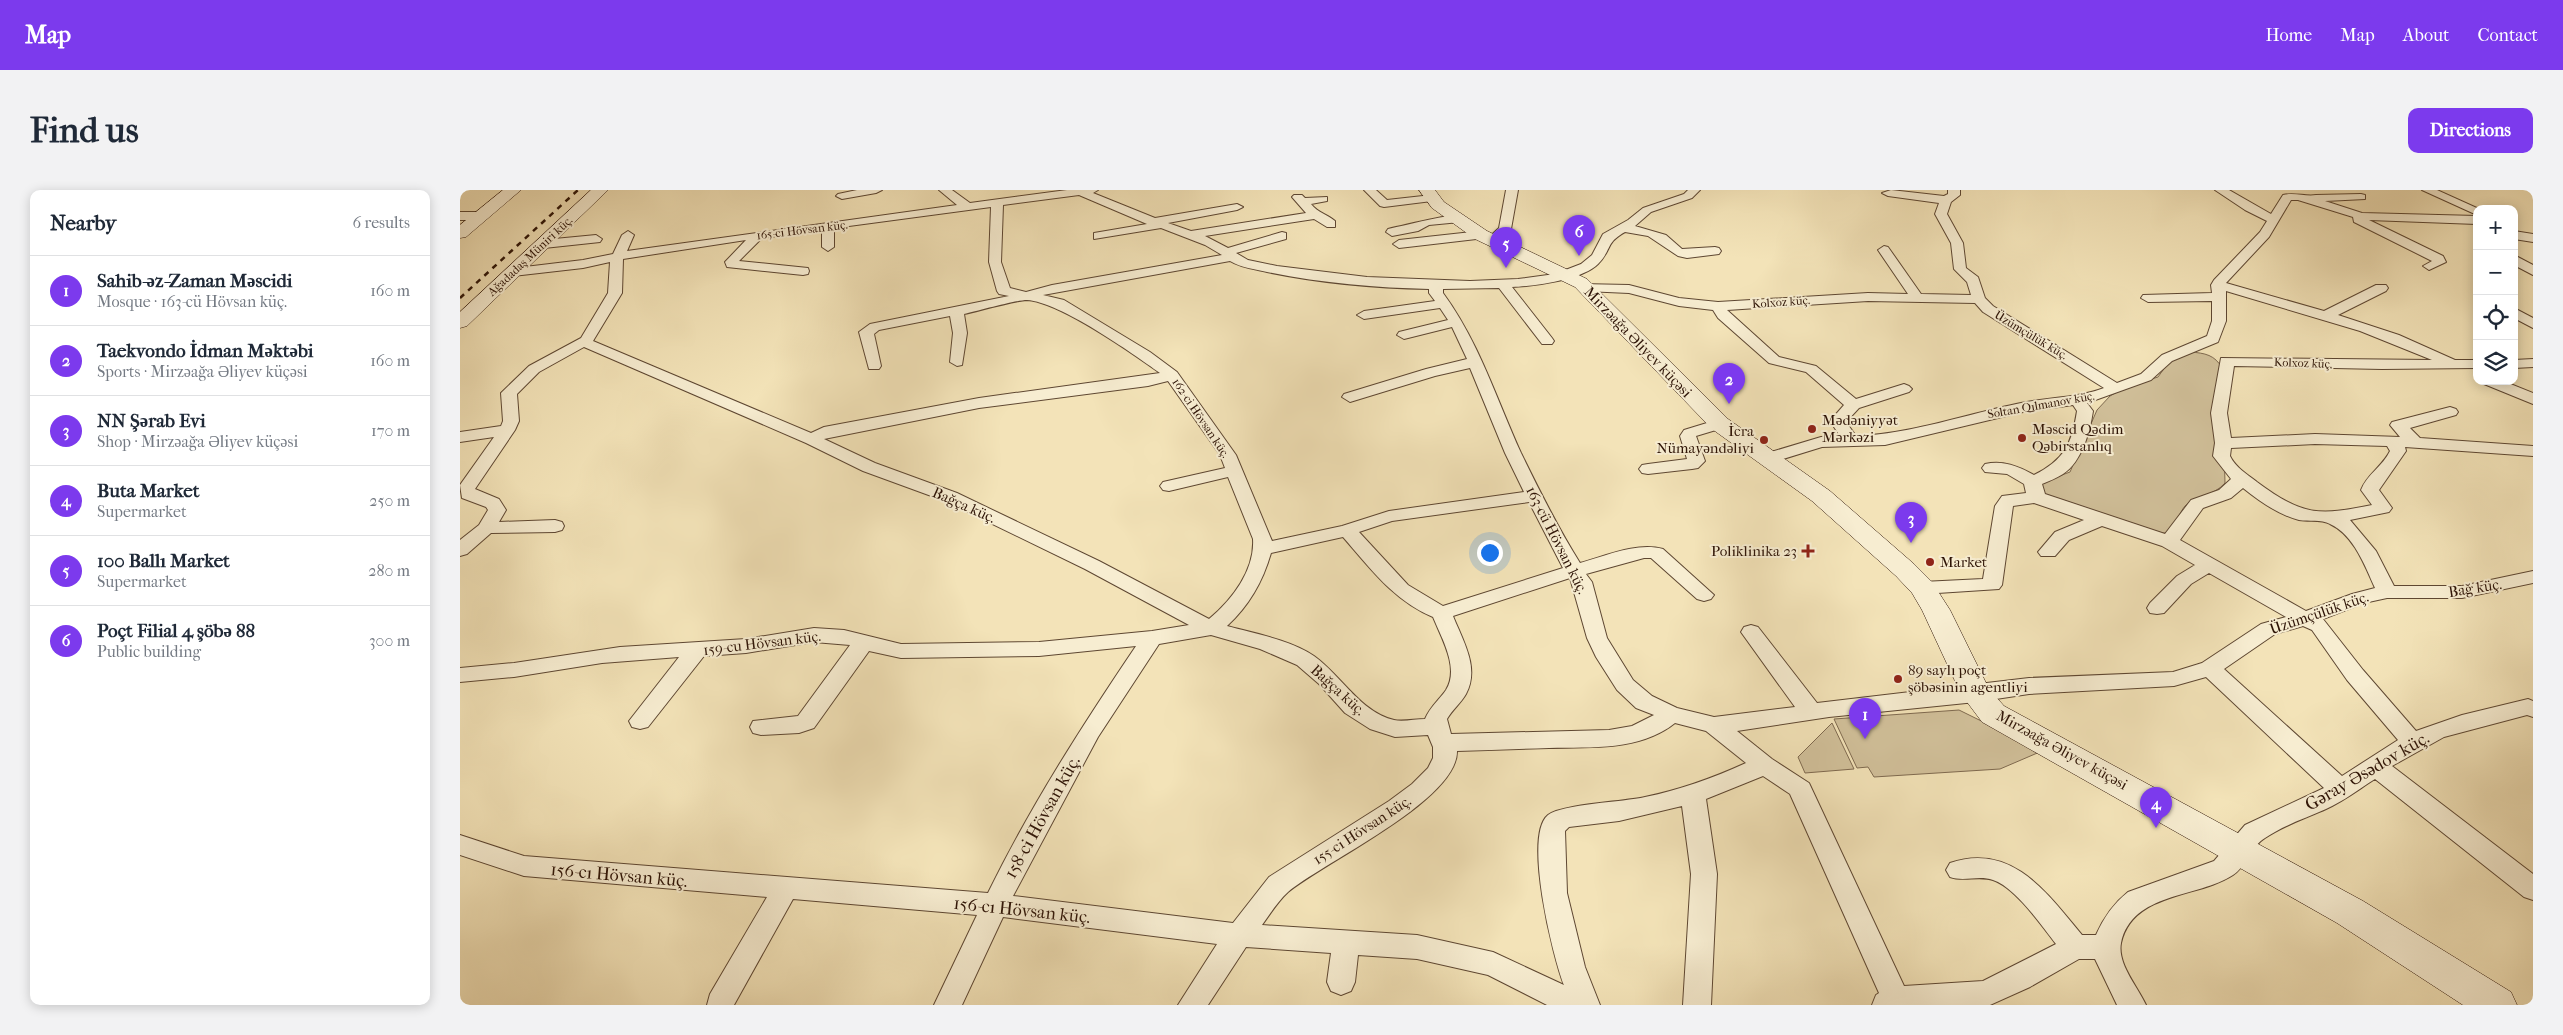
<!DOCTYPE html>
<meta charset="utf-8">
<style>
:root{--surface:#fff;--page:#f2f2f3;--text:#1f2937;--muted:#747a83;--line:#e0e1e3;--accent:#7c3aed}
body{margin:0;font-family:"IM FELL French Canon",serif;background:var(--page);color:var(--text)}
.controls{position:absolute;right:15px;top:15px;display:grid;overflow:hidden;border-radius:10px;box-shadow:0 2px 12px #0003}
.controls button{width:45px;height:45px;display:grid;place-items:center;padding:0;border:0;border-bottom:1px solid var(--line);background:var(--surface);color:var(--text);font:25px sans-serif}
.you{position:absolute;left:1029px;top:362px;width:18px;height:18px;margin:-12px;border:4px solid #fff;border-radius:50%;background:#1a73e8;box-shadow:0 0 0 8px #1a73e833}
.badge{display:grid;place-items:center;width:32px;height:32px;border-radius:50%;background:var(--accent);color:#fff;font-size:16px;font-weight:700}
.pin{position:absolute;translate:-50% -41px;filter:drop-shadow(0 1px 2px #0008)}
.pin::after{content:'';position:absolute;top:26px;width:18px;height:15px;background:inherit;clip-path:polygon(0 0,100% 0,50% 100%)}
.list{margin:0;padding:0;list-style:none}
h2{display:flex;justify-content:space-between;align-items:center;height:65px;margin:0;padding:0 20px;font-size:21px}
h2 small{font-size:16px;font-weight:400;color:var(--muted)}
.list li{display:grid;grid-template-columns:32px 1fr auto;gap:15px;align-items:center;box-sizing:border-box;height:70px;padding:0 20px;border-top:1px solid var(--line)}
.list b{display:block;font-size:19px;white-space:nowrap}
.list p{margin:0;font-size:16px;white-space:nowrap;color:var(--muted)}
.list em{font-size:16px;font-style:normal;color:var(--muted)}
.icon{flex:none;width:28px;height:28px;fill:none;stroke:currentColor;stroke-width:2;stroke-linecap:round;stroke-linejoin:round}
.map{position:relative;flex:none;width:2073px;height:815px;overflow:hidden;border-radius:10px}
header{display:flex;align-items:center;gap:30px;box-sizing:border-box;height:70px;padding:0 25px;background:var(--accent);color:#fff}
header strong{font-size:24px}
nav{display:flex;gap:28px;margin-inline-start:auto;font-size:18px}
.intro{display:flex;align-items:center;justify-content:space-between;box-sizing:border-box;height:120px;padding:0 30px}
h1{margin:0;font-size:35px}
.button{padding:12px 22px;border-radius:10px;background:var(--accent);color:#fff;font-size:18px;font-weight:700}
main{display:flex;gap:30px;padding:0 30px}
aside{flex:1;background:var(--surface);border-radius:10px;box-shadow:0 2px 12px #0003}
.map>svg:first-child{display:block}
.green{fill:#d1c09a;stroke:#7f6a50}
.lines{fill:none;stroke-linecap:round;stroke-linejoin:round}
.street-casing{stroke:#5e4732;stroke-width:2}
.secondary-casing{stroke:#2d1306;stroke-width:1}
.street{fill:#f7edd1;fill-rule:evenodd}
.secondary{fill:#f7edd1;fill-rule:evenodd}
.rail{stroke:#2d1306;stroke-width:2.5;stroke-dasharray:5.5 5.5;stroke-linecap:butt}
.poi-dot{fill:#8f2418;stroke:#f7edd1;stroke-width:2}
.labels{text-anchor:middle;stroke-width:4;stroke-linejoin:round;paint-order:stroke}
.far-street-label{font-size:12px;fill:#2d1306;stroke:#f7edd1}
.street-label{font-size:15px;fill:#2d1306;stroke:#f7edd1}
.poi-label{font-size:15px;fill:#2d1306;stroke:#f7edd1;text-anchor:start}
.near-street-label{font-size:18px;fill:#2d1306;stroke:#f7edd1}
</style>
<header>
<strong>Map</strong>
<nav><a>Home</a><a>Map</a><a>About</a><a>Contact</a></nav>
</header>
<div class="intro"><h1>Find us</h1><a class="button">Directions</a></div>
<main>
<aside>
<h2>Nearby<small>6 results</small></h2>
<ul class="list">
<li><span class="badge">1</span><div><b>Sahib-əz-Zaman Məscidi</b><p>Mosque · 163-cü Hövsan küç.</p></div><em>160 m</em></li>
<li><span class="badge">2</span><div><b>Taekvondo İdman Məktəbi</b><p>Sports · Mirzəağa Əliyev küçəsi</p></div><em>160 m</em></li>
<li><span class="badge">3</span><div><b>NN Şərab Evi</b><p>Shop · Mirzəağa Əliyev küçəsi</p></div><em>170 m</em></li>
<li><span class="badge">4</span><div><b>Buta Market</b><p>Supermarket</p></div><em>250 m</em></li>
<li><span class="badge">5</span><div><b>100 Ballı Market</b><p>Supermarket</p></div><em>280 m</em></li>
<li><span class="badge">6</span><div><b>Poçt Filial 4 şöbə 88</b><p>Public building</p></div><em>300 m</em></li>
</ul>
</aside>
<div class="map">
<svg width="2073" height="815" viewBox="0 0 2073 815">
<rect width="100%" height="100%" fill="#f3e3b8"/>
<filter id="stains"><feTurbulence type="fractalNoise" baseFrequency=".004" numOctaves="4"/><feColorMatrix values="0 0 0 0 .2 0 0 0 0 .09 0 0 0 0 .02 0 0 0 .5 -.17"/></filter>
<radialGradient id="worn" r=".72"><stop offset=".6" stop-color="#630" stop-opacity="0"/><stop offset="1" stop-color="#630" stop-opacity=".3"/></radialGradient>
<!-- green -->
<g class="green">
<path d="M 1730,162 C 1745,163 1755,165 1762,178 L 1765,293 C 1753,307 1736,304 1725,316 C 1719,323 1717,334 1711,340 C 1706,345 1698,343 1692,342 L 1586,307 L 1580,293 L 1610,282 L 1637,220 L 1650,206 L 1666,197 L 1698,187 L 1711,169 Z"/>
<polygon points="1499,520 1582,561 1540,579 1414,587 1408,577 1397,578 1374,529"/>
<polygon points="1372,533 1394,579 1345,583 1338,567"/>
</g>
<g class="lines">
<defs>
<g id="street">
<polygon points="397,0 422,0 416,3 382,9 376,6 378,4"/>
<path d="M 479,0 L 492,0 L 510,13 L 607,0 L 638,0 L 633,3 L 695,28 L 777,14 L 783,17 L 777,20 L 708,33 L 731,41 L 846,23 L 832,7 L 834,5 L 842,5 L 845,8 L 867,7 L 867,11 L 851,14 C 858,23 867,24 875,31 L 875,37 L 867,37 L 854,29 L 745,46 L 768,58 L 822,42 L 826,43 L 826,49 L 776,63 L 788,70 L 817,76 L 907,87 L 1010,91 L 1058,89 L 1095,84 L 1121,74 L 1132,65 L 1143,44 L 1168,30 L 1183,18 L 1224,4 L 1228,0 L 1240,0 L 1232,8 L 1191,22 L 1175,36 L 1206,45 L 1222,59 L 1255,57 L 1259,58 L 1261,61 L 1259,64 L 1227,68 L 1218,66 L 1188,46 L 1165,42 C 1145,53 1152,60 1138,74 C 1122,90 1075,96 1052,97 L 1092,148 L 1094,151 L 1092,154 L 1082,154 L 1039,98 L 983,99 L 983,103 C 1019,152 1036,208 1061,263 C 1079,300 1098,338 1120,373 C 1146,366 1176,352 1203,359 L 1254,405 L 1251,409 L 1244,411 L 1237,409 L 1191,368 L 1184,368 L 1126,384 L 1132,392 L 1147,448 L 1173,490 L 1192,506 L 1217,518 L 1254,527 L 1335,517 L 1281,442 L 1284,437 L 1291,435 L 1298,437 L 1357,513 L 1569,488 L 1713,482 L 1742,473 L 1801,434 L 1826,427 L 1749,383 L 1731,394 L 1704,423 L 1697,424 L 1690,423 L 1687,418 L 1690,413 L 1717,386 L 1735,375 L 1702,356 L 1642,336 L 1609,350 L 1595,366 L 1581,366 L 1578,362 L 1595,342 L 1624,330 L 1574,313 L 1553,316 L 1542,395 L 1539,399 L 1462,404 L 1455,402 L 1452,398 L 1455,394 L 1462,392 L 1523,389 L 1535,316 L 1542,306 L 1566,303 L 1564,294 L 1547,284 L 1525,282 L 1522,278 L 1525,274 C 1543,270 1558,276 1574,285 C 1604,270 1612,254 1617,221 L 1613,215 L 1563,222 L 1425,255 L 1362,257 L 1307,274 L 1301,273 L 1298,269 L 1301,265 L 1361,247 L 1380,246 L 1370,231 L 1384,215 L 1346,182 L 1309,173 L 1258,128 L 1253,120 L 1219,116 L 1169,103 L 1125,101 L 1118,97 L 1120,94 L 1169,95 L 1219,108 L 1258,112 L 1408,103 L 1448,104 L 1418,60 L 1424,56 L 1428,57 L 1461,104 L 1511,105 L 1507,92 L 1494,79 L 1491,53 L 1475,24 L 1479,13 L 1428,6 L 1422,3 L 1431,0 L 1484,6 L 1488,4 L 1488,0 L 1500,0 L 1500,5 L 1491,12 L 1487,24 L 1503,53 L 1506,78 L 1518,87 L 1525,108 L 1533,116 L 1657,193 L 1681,184 L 1702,165 L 1747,146 L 1752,131 L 1752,111 L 1688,112 L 1681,108 L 1683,105 L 1752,103 L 1751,95 L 1754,90 L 1800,42 L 1807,31 L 1785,20 L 1755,0 L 1769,0 L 1811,24 L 1823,5 C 1835,2 1846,7 1856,5 L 1901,4 L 1905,5 L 1905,9 L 1865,11 L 1902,23 L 2017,26 L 2017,34 L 1909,30 L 1983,66 L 1986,72 L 1969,80 L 1963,76 L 1972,71 L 1894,32 L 1893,27 L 1838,10 L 1831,10 L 1809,47 L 1766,93 L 1864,121 L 1916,95 L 1926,95 L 1928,98 L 1926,101 L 1878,125 L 1939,145 L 1995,170 L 2017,170 L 2017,178 L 1922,179 L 1774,176 L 1767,223 L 1771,248 L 1855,244 L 1940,247 L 1930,235 L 1932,232 L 1990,217 L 1996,219 L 1998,222 L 1996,225 L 1950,238 L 1960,248 L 2073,256 L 2073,266 L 1945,257 L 1946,261 L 1919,300 L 1932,318 L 1929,322 L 1890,330 L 1916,361 L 1934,396 L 2002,396 L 2073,381 L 2073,393 L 2002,408 L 1927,408 L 1904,413 L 1863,429 L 1903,480 L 1956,541 L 2002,525 L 2068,509 L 2073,511 L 2073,527 L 2067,525 L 1984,547 L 1932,576 L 2073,684 L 2073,710 L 2064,707 L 1915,589 C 1899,599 1884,611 1866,619 C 1846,628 1824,635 1805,648 C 1790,657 1787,676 1773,685 C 1738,708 1672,702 1661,753 C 1657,774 1678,797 1686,815 L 1657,815 L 1635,769 L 1619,769 L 1570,797 L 1530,815 L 1412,815 L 1416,805 L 1419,803 L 1330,604 L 1303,586 L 1246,609 L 1257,684 L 1251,815 L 1223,815 L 1231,684 L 1222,616 L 1159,631 L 1109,637 L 1105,641 L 1107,703 L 1125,777 L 1140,815 L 1087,815 L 1028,785 L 957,769 L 898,765 L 895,792 L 891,801 L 881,805 L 871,801 L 867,792 L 871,763 L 786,757 L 748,815 L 718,815 L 757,754 L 543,727 L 502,815 L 474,815 L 517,725 L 333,709 L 274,815 L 247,815 L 250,804 L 307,707 L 64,686 L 0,665 L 0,645 L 64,666 L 528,703 C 570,617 622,536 676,456 L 579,466 L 441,468 L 409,461 L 354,538 L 339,543 L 301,545 L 293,543 L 290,537 L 293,531 L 338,526 L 390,455 L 354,452 L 286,463 L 244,466 L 188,537 L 180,539 L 172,537 L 169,531 L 219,467 L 142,473 L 54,487 L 0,492 L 0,478 L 54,473 L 160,457 L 286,449 L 354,438 L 384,440 L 441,454 L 579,452 L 692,441 L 729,435 L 625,379 L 485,311 L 403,281 L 346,253 L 124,157 L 79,182 L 57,204 L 59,231 L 55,240 L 15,299 L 39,309 L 46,320 L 39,332 L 95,330 L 102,332 L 104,336 L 102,340 L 95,342 L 31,343 L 7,364 L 0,366 L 0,350 L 19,335 L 28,320 L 26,317 L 2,308 L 0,295 L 34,247 L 0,252 L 0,242 L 41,236 L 43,231 L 41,203 L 69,176 L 121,148 L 148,103 L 150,72 L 123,78 L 53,86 L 47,82 L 48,79 L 123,70 L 153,64 L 162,45 L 168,41 L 174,45 L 167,61 L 497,15 ZM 619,5 L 687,34 L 634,43 L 634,49 L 701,38 L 745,55 L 762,65 L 592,95 L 566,102 L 550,98 L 541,72 L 543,15 ZM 531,17 L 529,72 L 537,101 L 539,104 L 549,106 L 410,134 L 399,142 L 409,179 L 419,179 L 421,176 L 414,144 L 419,140 L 490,126 L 493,143 L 490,172 L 497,176 L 502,175 L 507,143 L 504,124 C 518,121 556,110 567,110 C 600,112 672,163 700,183 L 519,208 L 364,237 L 351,243 L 133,151 L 162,103 L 163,69 L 286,50 L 265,72 L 267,77 L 343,85 L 348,84 L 349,81 L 348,78 L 279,71 L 302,48 L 362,40 L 362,57 L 368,61 L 374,57 L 374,38 ZM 770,71 C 781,78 795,79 807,82 C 860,93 916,98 969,99 L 969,103 L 975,111 L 904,121 L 897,125 L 904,129 L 980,118 L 988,130 L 939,142 L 937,145 L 944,149 L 992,137 L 1007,169 L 966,179 L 884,204 L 882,207 L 890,212 L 975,186 L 1010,178 L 1045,263 L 1064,302 L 929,321 L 882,336 L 812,351 L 776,265 L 717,182 L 690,162 L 604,110 L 583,105 ZM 1766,101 L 1900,141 L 1972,170 L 1761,168 L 1751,223 L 1755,253 L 1753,266 L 1771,289 L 1759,300 L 1731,310 L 1705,344 L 1585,304 L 1582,294 C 1589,291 1597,288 1603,284 C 1622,272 1630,241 1633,221 L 1627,213 L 1691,190 L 1712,171 L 1758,152 L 1766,131 ZM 1408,111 L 1515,113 L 1523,122 L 1644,198 C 1617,208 1589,207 1561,213 C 1506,224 1452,244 1396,246 L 1386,232 L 1399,218 L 1449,202 L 1452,199 L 1449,196 L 1444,194 L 1396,209 L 1356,176 L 1319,167 L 1267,120 ZM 708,191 L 760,265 L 765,278 L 703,292 L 700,296 L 703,300 L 709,301 L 768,287 L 793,349 C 795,380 772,410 749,429 L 639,371 L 497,303 L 415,273 L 364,249 L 519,218 L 688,196 ZM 1855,254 L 1927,256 L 1930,261 C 1923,276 1907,284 1901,300 L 1912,315 C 1858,326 1843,326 1797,292 C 1788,285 1775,277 1770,266 L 1771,258 ZM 1783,298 C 1799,311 1819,325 1839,330 C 1849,332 1861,329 1870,334 C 1894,345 1905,376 1915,398 L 1892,404 L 1846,421 L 1720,350 L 1743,318 L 1771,308 ZM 1069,312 L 1103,378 L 983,416 L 948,395 L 899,342 L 932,331 ZM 883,347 C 910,378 934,411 973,427 C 981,447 1000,478 986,500 C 979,510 970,517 965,529 C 955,529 943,532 934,530 C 900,522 881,485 854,466 C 831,450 793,443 767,436 C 789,416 803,391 811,363 ZM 1110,388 L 1127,448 L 1136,467 L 1157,500 L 1176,518 L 1194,525 L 1172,536 L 1149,540 L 991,544 L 987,529 C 992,520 1001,513 1006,504 C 1020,478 1003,451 993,426 ZM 1843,436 L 1852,440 L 1887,490 L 1938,550 L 1882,586 L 1764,479 L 1815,444 ZM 751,445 L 800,459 L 837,475 L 859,494 L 885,523 L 910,539 L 935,547 L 968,545 L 973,557 L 973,568 L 968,578 L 952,594 L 929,611 L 809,687 L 773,733 L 553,706 L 638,547 L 699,454 ZM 1746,487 L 1864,598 L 1785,635 L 1754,671 L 1668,702 C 1653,714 1644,727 1636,745 L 1622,745 C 1587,703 1552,652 1490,673 L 1486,680 L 1490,687 C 1504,692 1519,685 1533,690 C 1555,697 1582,736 1596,754 L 1523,791 L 1444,796 L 1349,593 L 1312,569 L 1277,541 L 1369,527 L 1516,512 L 1569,504 L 1714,496 ZM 1215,533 L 1246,541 L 1286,573 C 1253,588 1220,600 1185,607 C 1164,612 1102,614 1088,625 C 1063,645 1093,767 1104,795 L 1033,762 L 957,745 L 802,735 C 810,724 818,711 828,702 C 864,672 998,610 997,561 C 1028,560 1058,559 1089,558 C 1132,557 1180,561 1215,533 Z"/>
<polygon points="904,0 916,0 927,10 972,5 978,8 972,11 924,17 920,16"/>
<polygon points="1046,0 1058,0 1051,39 1036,53 1028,53 1026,50 1039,38"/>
<polygon points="1962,0 1977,0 2019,19 2017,19 2017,25"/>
<polygon points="0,22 21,22 27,26 21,30 0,30"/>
<path d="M 996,25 L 1002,29 L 1000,32 L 969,35 L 958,41 L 932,46 L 926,42 L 928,39 C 951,34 972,28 996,25 Z"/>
<polygon points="1021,41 1027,45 1025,48 939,58 933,54 939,50"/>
<polygon points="2054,41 2073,44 2073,52 2054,49"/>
<polygon points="136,45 142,49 140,52 84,58 78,54 84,50"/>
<polygon points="2054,65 2073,75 2073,85 2054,75"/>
<polygon points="2054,118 2073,128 2073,138 2054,128"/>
<polygon points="2073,169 2073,177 2054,178 2054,170"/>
<polygon points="2022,191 2043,191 2073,203 2073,214 2024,194"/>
<polygon points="1260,229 1268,234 1266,237 1236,246 1245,271 1238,278 1232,279 1188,284 1182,283 1179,279 1182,275 1188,274 1227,269 1220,246 1224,240"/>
</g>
<g id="secondary">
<polygon points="43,0 61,0 6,47 0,48 0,35"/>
<polygon points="131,0 148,0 7,136 0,138 0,122"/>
<polygon points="959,0 975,0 984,12 1027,41 1127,89 1268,229 1370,301 1454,374 1472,392 1490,420 1529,499 1544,516 1903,711 2051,802 2057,815 2003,815 1877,733 1522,532 1501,504 1462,420 1452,403 1436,386 1352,311 1252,239 1115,97 1015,49 972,18"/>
</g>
</defs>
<!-- street casing -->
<use href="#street" class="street-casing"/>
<!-- secondary casing -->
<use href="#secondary" class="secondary-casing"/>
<!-- street -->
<use href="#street" class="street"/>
<!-- secondary -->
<use href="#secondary" class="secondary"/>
<!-- rail -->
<polyline class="rail" points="0,108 118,0"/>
</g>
<!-- markers -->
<g class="poi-dot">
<circle cx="1352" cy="239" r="5"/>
<circle cx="1562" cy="248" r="5"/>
<circle cx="1304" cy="250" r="5"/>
<path d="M1345.5 353.5h5v5h5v5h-5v5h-5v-5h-5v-5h5z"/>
<circle cx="1470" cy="372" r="5"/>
<circle cx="1438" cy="489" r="5"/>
</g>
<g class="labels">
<!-- far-street labels -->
<g class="far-street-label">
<text transform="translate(342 40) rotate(-7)" y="4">165-ci Hövsan küç.</text>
<text transform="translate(70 66) rotate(-43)" y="4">Ağadadaş Müniri küç.</text>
<text transform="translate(1321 112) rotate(-4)" y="4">Kolxoz küç.</text>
<text transform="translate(1571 145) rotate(31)" y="4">Üzümçülük küç.</text>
<text transform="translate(1843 173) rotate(2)" y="4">Kolxoz küç.</text>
<text transform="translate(1581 215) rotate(-10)" y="4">Soltan Qılmanov küç.</text>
<text transform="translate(741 228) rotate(56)" y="4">162-ci Hövsan küç.</text>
</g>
<!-- street labels -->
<g class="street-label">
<text transform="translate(1178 152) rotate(46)" y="5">Mirzəağa Əliyev küçəsi</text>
<text transform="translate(504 315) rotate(24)" y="5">Bağça küç.</text>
<text transform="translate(1097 350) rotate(63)" y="5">163-cü Hövsan küç.</text>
<text transform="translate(2015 398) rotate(-9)" y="5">Bağ küç.</text>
<text transform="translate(1859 423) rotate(-19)" y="5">Üzümçülük küç.</text>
<text transform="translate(302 453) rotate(-7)" y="5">159-cu Hövsan küç.</text>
<text transform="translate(878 500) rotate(42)" y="5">Bağça küç.</text>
<text transform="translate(1602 560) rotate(29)" y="5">Mirzəağa Əliyev küçəsi</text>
<text transform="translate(902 640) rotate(-33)" y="5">155-ci Hövsan küç.</text>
</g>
<!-- poi labels -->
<g class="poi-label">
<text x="1362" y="235">Mədəniyyət<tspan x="1362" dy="17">Mərkəzi</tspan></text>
<text x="1572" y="244">Məscid Qədim<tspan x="1572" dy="17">Qəbirstanlıq</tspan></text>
<text x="1294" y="246" text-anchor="end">İcra<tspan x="1294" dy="17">Nümayəndəliyi</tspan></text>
<text x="1337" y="366" text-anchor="end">Poliklinika 23</text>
<text x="1480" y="377">Market</text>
<text x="1448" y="485">89 saylı poçt<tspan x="1448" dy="17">şöbəsinin agentliyi</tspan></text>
</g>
<!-- near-street labels -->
<g class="near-street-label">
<text transform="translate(1907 581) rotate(-30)" y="6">Gəray Əsədov küç.</text>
<text transform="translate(582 627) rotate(-61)" y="6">158-ci Hövsan küç.</text>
<text transform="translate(159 685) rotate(5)" y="6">156-cı Hövsan küç.</text>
<text transform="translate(562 720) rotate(6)" y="6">156-cı Hövsan küç.</text>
</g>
</g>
<rect width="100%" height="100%" filter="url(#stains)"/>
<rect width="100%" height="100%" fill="url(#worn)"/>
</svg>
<div class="controls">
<button>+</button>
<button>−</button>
<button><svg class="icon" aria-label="locate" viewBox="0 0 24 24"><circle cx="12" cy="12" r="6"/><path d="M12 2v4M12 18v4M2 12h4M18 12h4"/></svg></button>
<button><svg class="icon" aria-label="layers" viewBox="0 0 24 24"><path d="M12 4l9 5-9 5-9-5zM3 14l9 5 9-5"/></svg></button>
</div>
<div class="you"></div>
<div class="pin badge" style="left:1405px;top:549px">1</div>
<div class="pin badge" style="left:1269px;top:214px">2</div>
<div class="pin badge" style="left:1451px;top:353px">3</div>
<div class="pin badge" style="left:1696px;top:638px">4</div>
<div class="pin badge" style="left:1046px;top:78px">5</div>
<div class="pin badge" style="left:1119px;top:66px">6</div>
</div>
</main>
